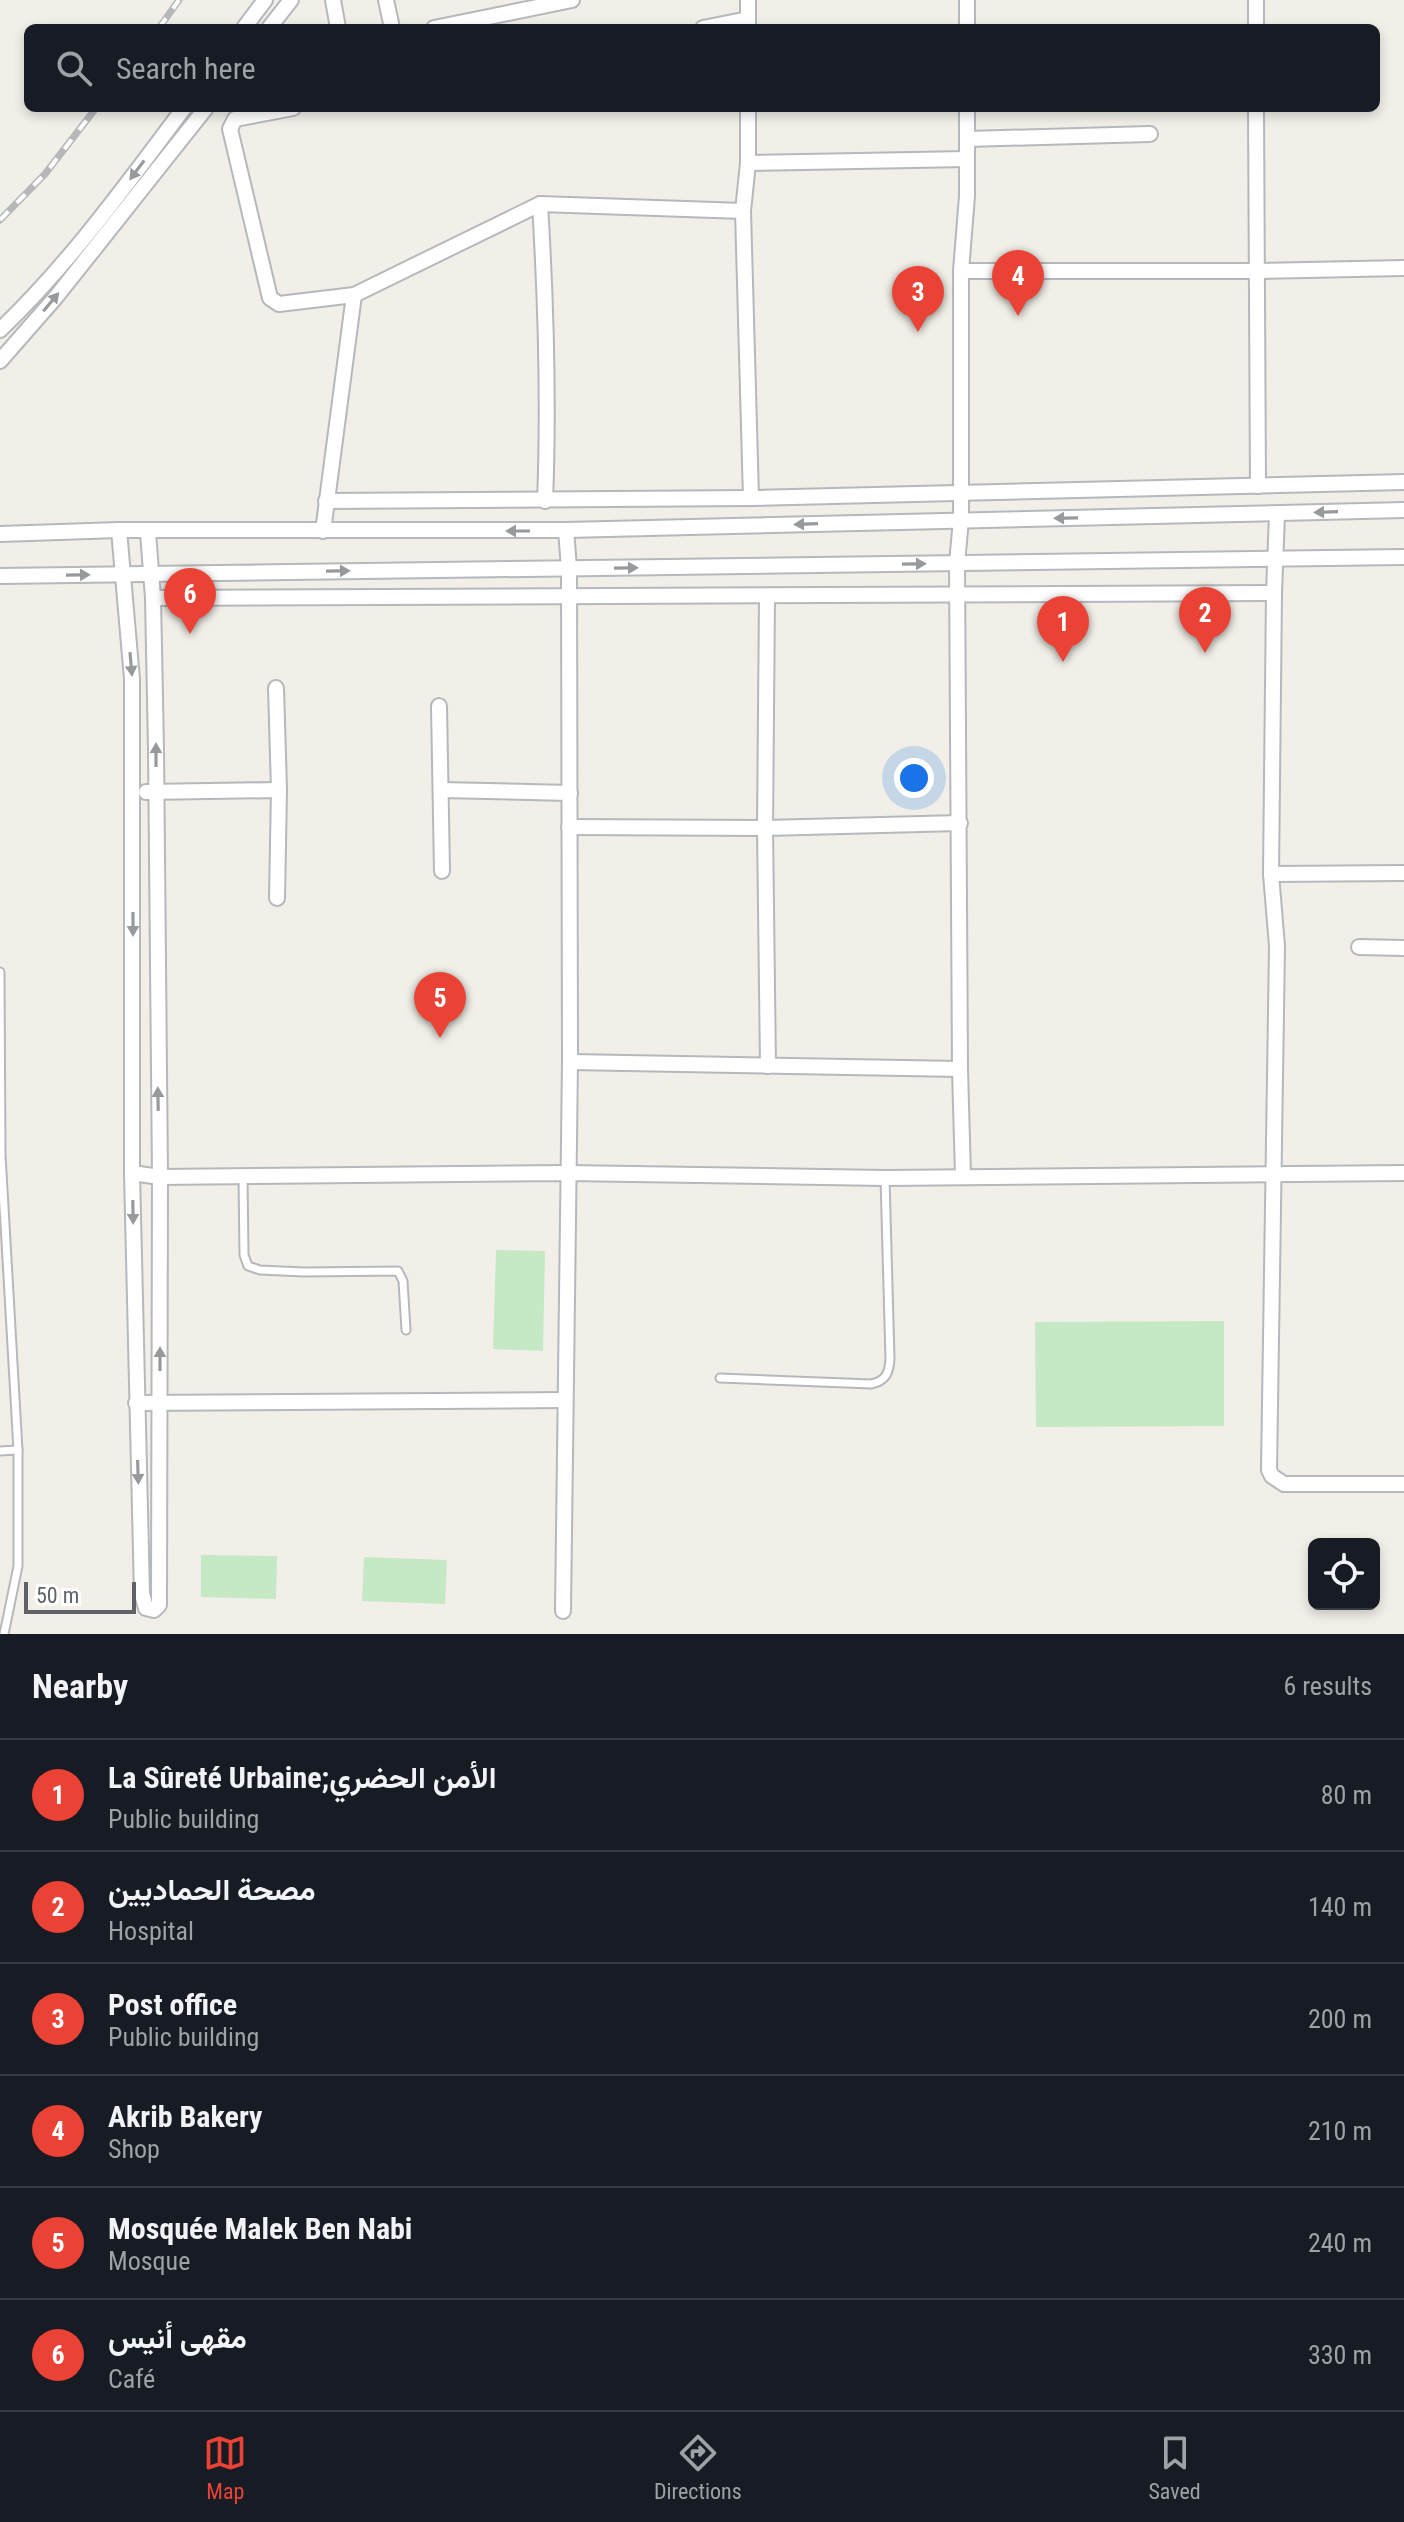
<!DOCTYPE html>
<meta charset="utf-8">
<style>
:root{--surface:#171b24;--page:#242831;--text:#f1f3f6;--muted:#9ea1a6;--line:#363941;--accent:#ea4335}
body{margin:0;font-family:"Roboto Condensed",Vazirmatn,sans-serif;background:var(--page);color:var(--text)}
.controls{position:absolute;right:24px;bottom:24px;display:grid;overflow:hidden;border-radius:12px;box-shadow:0 4px 12px #0003}
.controls button{width:72px;height:72px;display:grid;place-items:center;padding:0;border:0;border-bottom:2px solid var(--line);background:var(--surface);color:var(--text);font:40px sans-serif}
.scale{position:absolute;left:24px;bottom:20px;width:112px;box-sizing:border-box;padding-left:8px;border:4px solid #5f6368;border-top:0;font-size:22px;line-height:28px;white-space:nowrap;color:#5f6368;-webkit-text-stroke:6px #fff;paint-order:stroke}
.you{position:absolute;left:914px;top:778px;width:28px;height:28px;margin:-20px;border:6px solid #fff;border-radius:50%;background:#1a73e8;box-shadow:0 0 0 12px #1a73e833}
.badge{display:grid;place-items:center;width:52px;height:52px;border-radius:50%;background:var(--accent);color:#fff;font-size:26px;font-weight:700}
.pin{position:absolute;translate:-50% -66px;filter:drop-shadow(0 2px 4px #0008)}
.pin::after{content:'';position:absolute;top:42px;width:28px;height:24px;background:inherit;clip-path:polygon(0 0,100% 0,50% 100%)}
.list{margin:0;padding:0;list-style:none}
h2{display:flex;justify-content:space-between;align-items:center;height:104px;margin:0;padding:0 32px;font-size:34px}
h2 small{font-size:26px;font-weight:400;color:var(--muted)}
.list li{display:grid;grid-template-columns:52px 1fr auto;gap:24px;align-items:center;box-sizing:border-box;height:112px;padding:0 32px;border-top:2px solid var(--line)}
.list b{display:block;font-size:30px;white-space:nowrap}
.list p{margin:0;font-size:26px;white-space:nowrap;color:var(--muted)}
.list em{font-size:26px;font-style:normal;color:var(--muted)}
.icon{flex:none;width:44px;height:44px;fill:none;stroke:currentColor;stroke-width:2;stroke-linecap:round;stroke-linejoin:round}
.map{position:relative;flex:none;width:1404px;height:1634px;overflow:hidden}
.search{position:absolute;background:var(--surface);box-shadow:0 4px 12px #0003;left:24px;right:24px;top:24px;height:88px;display:flex;align-items:center;gap:20px;box-sizing:border-box;padding:0 28px;border-radius:12px;color:var(--muted);font-size:30px}
.sheet{height:776px;background:var(--surface)}
nav{display:flex;justify-content:space-around;align-items:center;box-sizing:border-box;height:112px;border-top:2px solid var(--line);background:var(--surface);font-size:22px;color:var(--muted)}
nav a{display:grid;justify-items:center;gap:4px}
nav .on{color:var(--accent)}
.map>svg:first-child{display:block}
.green{fill:#c5e8c5}
.lines{fill:none;stroke-linecap:round;stroke-linejoin:round}
.service-casing{stroke:#b5b8bc;stroke-width:11}
.minor-casing{stroke:#b5b8bc;stroke-width:18}
.service{stroke:#fff;stroke-width:7}
.minor{stroke:#fff;stroke-width:14}
.rail-casing{stroke:#b6b7b8;stroke-width:7}
.rail{stroke:#fff;stroke-width:4;stroke-dasharray:12;stroke-linecap:butt}
.oneway{fill:#979a9d}
</style>
<div class="map">
<svg width="1404" height="1634" viewBox="0 0 1404 1634">
<rect width="100%" height="100%" fill="#f1efe8"/>
<!-- green -->
<g class="green">
<polygon points="496,1250 545,1251 543,1351 493,1349"/>
<polygon points="1224,1321 1224,1426 1036,1427 1035,1322"/>
<polygon points="201,1555 277,1556 276,1599 201,1597"/>
<polygon points="364,1557 447,1560 445,1604 362,1601"/>
</g>
<g class="lines">
<defs>
<g id="service">
<polyline points="0,972 1,1155 18,1450 18,1566 4,1634"/>
<polyline points="243,1176 244,1255 248,1266 260,1270 304,1272 398,1271 403,1281 406,1330"/>
<path d="M 720,1378 L 871,1384 C 886,1381 889,1373 890,1359 L 885,1178"/>
<polyline points="0,1451 18,1450"/>
</g>
<g id="minor">
<polyline points="333,0 338,28"/>
<polyline points="386,0 392,28"/>
<polyline points="748,0 748,28"/>
<polyline points="967,0 967,28"/>
<polyline points="244,28 265,0"/>
<polyline points="269,28 291,0"/>
<polyline points="434,28 572,0"/>
<polyline points="703,28 748,19"/>
<polyline points="1256,28 1256,0"/>
<polyline points="293,108 235,119 230,129 270,298 279,304 354,295 540,204 743,211"/>
<polyline points="748,108 748,163 743,211 751,498"/>
<polyline points="1256,108 1258,486"/>
<polyline points="967,139 1150,134"/>
<polyline points="748,163 967,159"/>
<path d="M 540,204 C 546,304 549,402 545,501"/>
<polyline points="961,271 1257,271 1404,268"/>
<path d="M 0,330 C 70,263 126,185 184,108"/>
<polyline points="0,361 56,297 206,108"/>
<polyline points="326,501 751,498 1404,482"/>
<polyline points="1277,514 1274,593 1271,874 1277,946 1269,1470 1272,1476 1284,1484 1404,1484"/>
<polyline points="119,530 132,679 132,1173 142,1594 146,1608 154,1610 159,1605 160,1177 156,749 153,598 148,532"/>
<polyline points="323,531 354,295"/>
<polyline points="0,534 119,530 566,530 1404,510"/>
<polyline points="0,576 1404,557"/>
<polyline points="767,597 765,828 768,1066"/>
<polyline points="153,598 1274,593"/>
<polyline points="276,688 279,790 277,898"/>
<polyline points="439,706 442,871"/>
<polyline points="441,790 570,793"/>
<polyline points="146,792 279,790"/>
<polyline points="569,827 765,828 960,823"/>
<polyline points="1271,874 1404,873"/>
<polyline points="1359,947 1404,948"/>
<polyline points="570,1062 960,1069"/>
<polyline points="132,1173 160,1177 567,1173 885,1178 1404,1173"/>
<polyline points="963,1176 960,1069 957,563 961,520 961,271 967,196 967,108"/>
<polyline points="136,1403 565,1400"/>
<polyline points="563,1611 570,1062 569,568 566,530"/>
</g>
</defs>
<!-- service casing -->
<use href="#service" class="service-casing"/>
<!-- minor casing -->
<use href="#minor" class="minor-casing"/>
<!-- service -->
<use href="#service" class="service"/>
<!-- minor -->
<use href="#minor" class="minor"/>
<defs>
<g id="rail">
<polyline points="159,28 179,0"/>
<polyline points="0,220 45,174 96,108"/>
</g>
</defs>
<!-- rail casing -->
<use href="#rail" class="rail-casing"/>
<!-- rail -->
<use href="#rail" class="rail"/>
</g>
<!-- one-way arrows -->
<defs><path id="oneway-solid" d="M-6-.8H1V-3.2L6.5 0L1 3.2V.8H-6Z" transform="scale(2)"/></defs>
<g class="oneway">
<use href="#oneway-solid" transform="translate(137 170) rotate(127)"/>
<use href="#oneway-solid" transform="translate(51 302) rotate(-50)"/>
<use href="#oneway-solid" transform="translate(1326 512) rotate(178)"/>
<use href="#oneway-solid" transform="translate(1066 518) rotate(179)"/>
<use href="#oneway-solid" transform="translate(806 524) rotate(178)"/>
<use href="#oneway-solid" transform="translate(518 531) rotate(180)"/>
<use href="#oneway-solid" transform="translate(914 564) rotate(-1)"/>
<use href="#oneway-solid" transform="translate(626 568) rotate(-1)"/>
<use href="#oneway-solid" transform="translate(338 571) rotate(-1)"/>
<use href="#oneway-solid" transform="translate(78 575) rotate(-1)"/>
<use href="#oneway-solid" transform="translate(131 664) rotate(85)"/>
<use href="#oneway-solid" transform="translate(156 755) rotate(-90)"/>
<use href="#oneway-solid" transform="translate(133 924) rotate(90)"/>
<use href="#oneway-solid" transform="translate(158 1099) rotate(-91)"/>
<use href="#oneway-solid" transform="translate(133 1212) rotate(89)"/>
<use href="#oneway-solid" transform="translate(160 1359) rotate(-90)"/>
<use href="#oneway-solid" transform="translate(138 1472) rotate(88)"/>
</g>
</svg>
<div class="controls">
<button><svg class="icon" aria-label="locate" viewBox="0 0 24 24"><circle cx="12" cy="12" r="6"/><path d="M12 2v4M12 18v4M2 12h4M18 12h4"/></svg></button>
</div>
<div class="scale">50 m</div>
<div class="you"></div>
<div class="pin badge" style="left:1063px;top:662px">1</div>
<div class="pin badge" style="left:1205px;top:653px">2</div>
<div class="pin badge" style="left:918px;top:332px">3</div>
<div class="pin badge" style="left:1018px;top:316px">4</div>
<div class="pin badge" style="left:440px;top:1038px">5</div>
<div class="pin badge" style="left:190px;top:634px">6</div>
<div class="search"><svg class="icon" aria-label="search" viewBox="0 0 24 24"><circle cx="10" cy="10" r="6"/><path d="M15 15l6 6"/></svg>Search here</div>
</div>
<section class="sheet">
<h2>Nearby<small>6 results</small></h2>
<ul class="list">
<li><span class="badge">1</span><div><b>La Sûreté Urbaine;الأمن الحضري</b><p>Public building</p></div><em>80 m</em></li>
<li><span class="badge">2</span><div><b>مصحة الحماديين</b><p>Hospital</p></div><em>140 m</em></li>
<li><span class="badge">3</span><div><b>Post office</b><p>Public building</p></div><em>200 m</em></li>
<li><span class="badge">4</span><div><b>Akrib Bakery</b><p>Shop</p></div><em>210 m</em></li>
<li><span class="badge">5</span><div><b>Mosquée Malek Ben Nabi</b><p>Mosque</p></div><em>240 m</em></li>
<li><span class="badge">6</span><div><b>مقهى أنيس</b><p>Café</p></div><em>330 m</em></li>
</ul>
</section>
<nav>
<a class="on"><svg class="icon" aria-label="map" viewBox="0 0 24 24"><path d="M3 6l6-2 6 2 6-2v14l-6 2-6-2-6 2zM9 4v14M15 6v14"/></svg>Map</a>
<a><svg class="icon" aria-label="directions" viewBox="0 0 24 24"><path d="M12 3l9 9-9 9-9-9zM9 14v-3h6M13 9l2 2-2 2"/></svg>Directions</a>
<a><svg class="icon" aria-label="saved" viewBox="0 0 24 24"><path d="M7 4h10v16l-5-4-5 4z"/></svg>Saved</a>
</nav>
